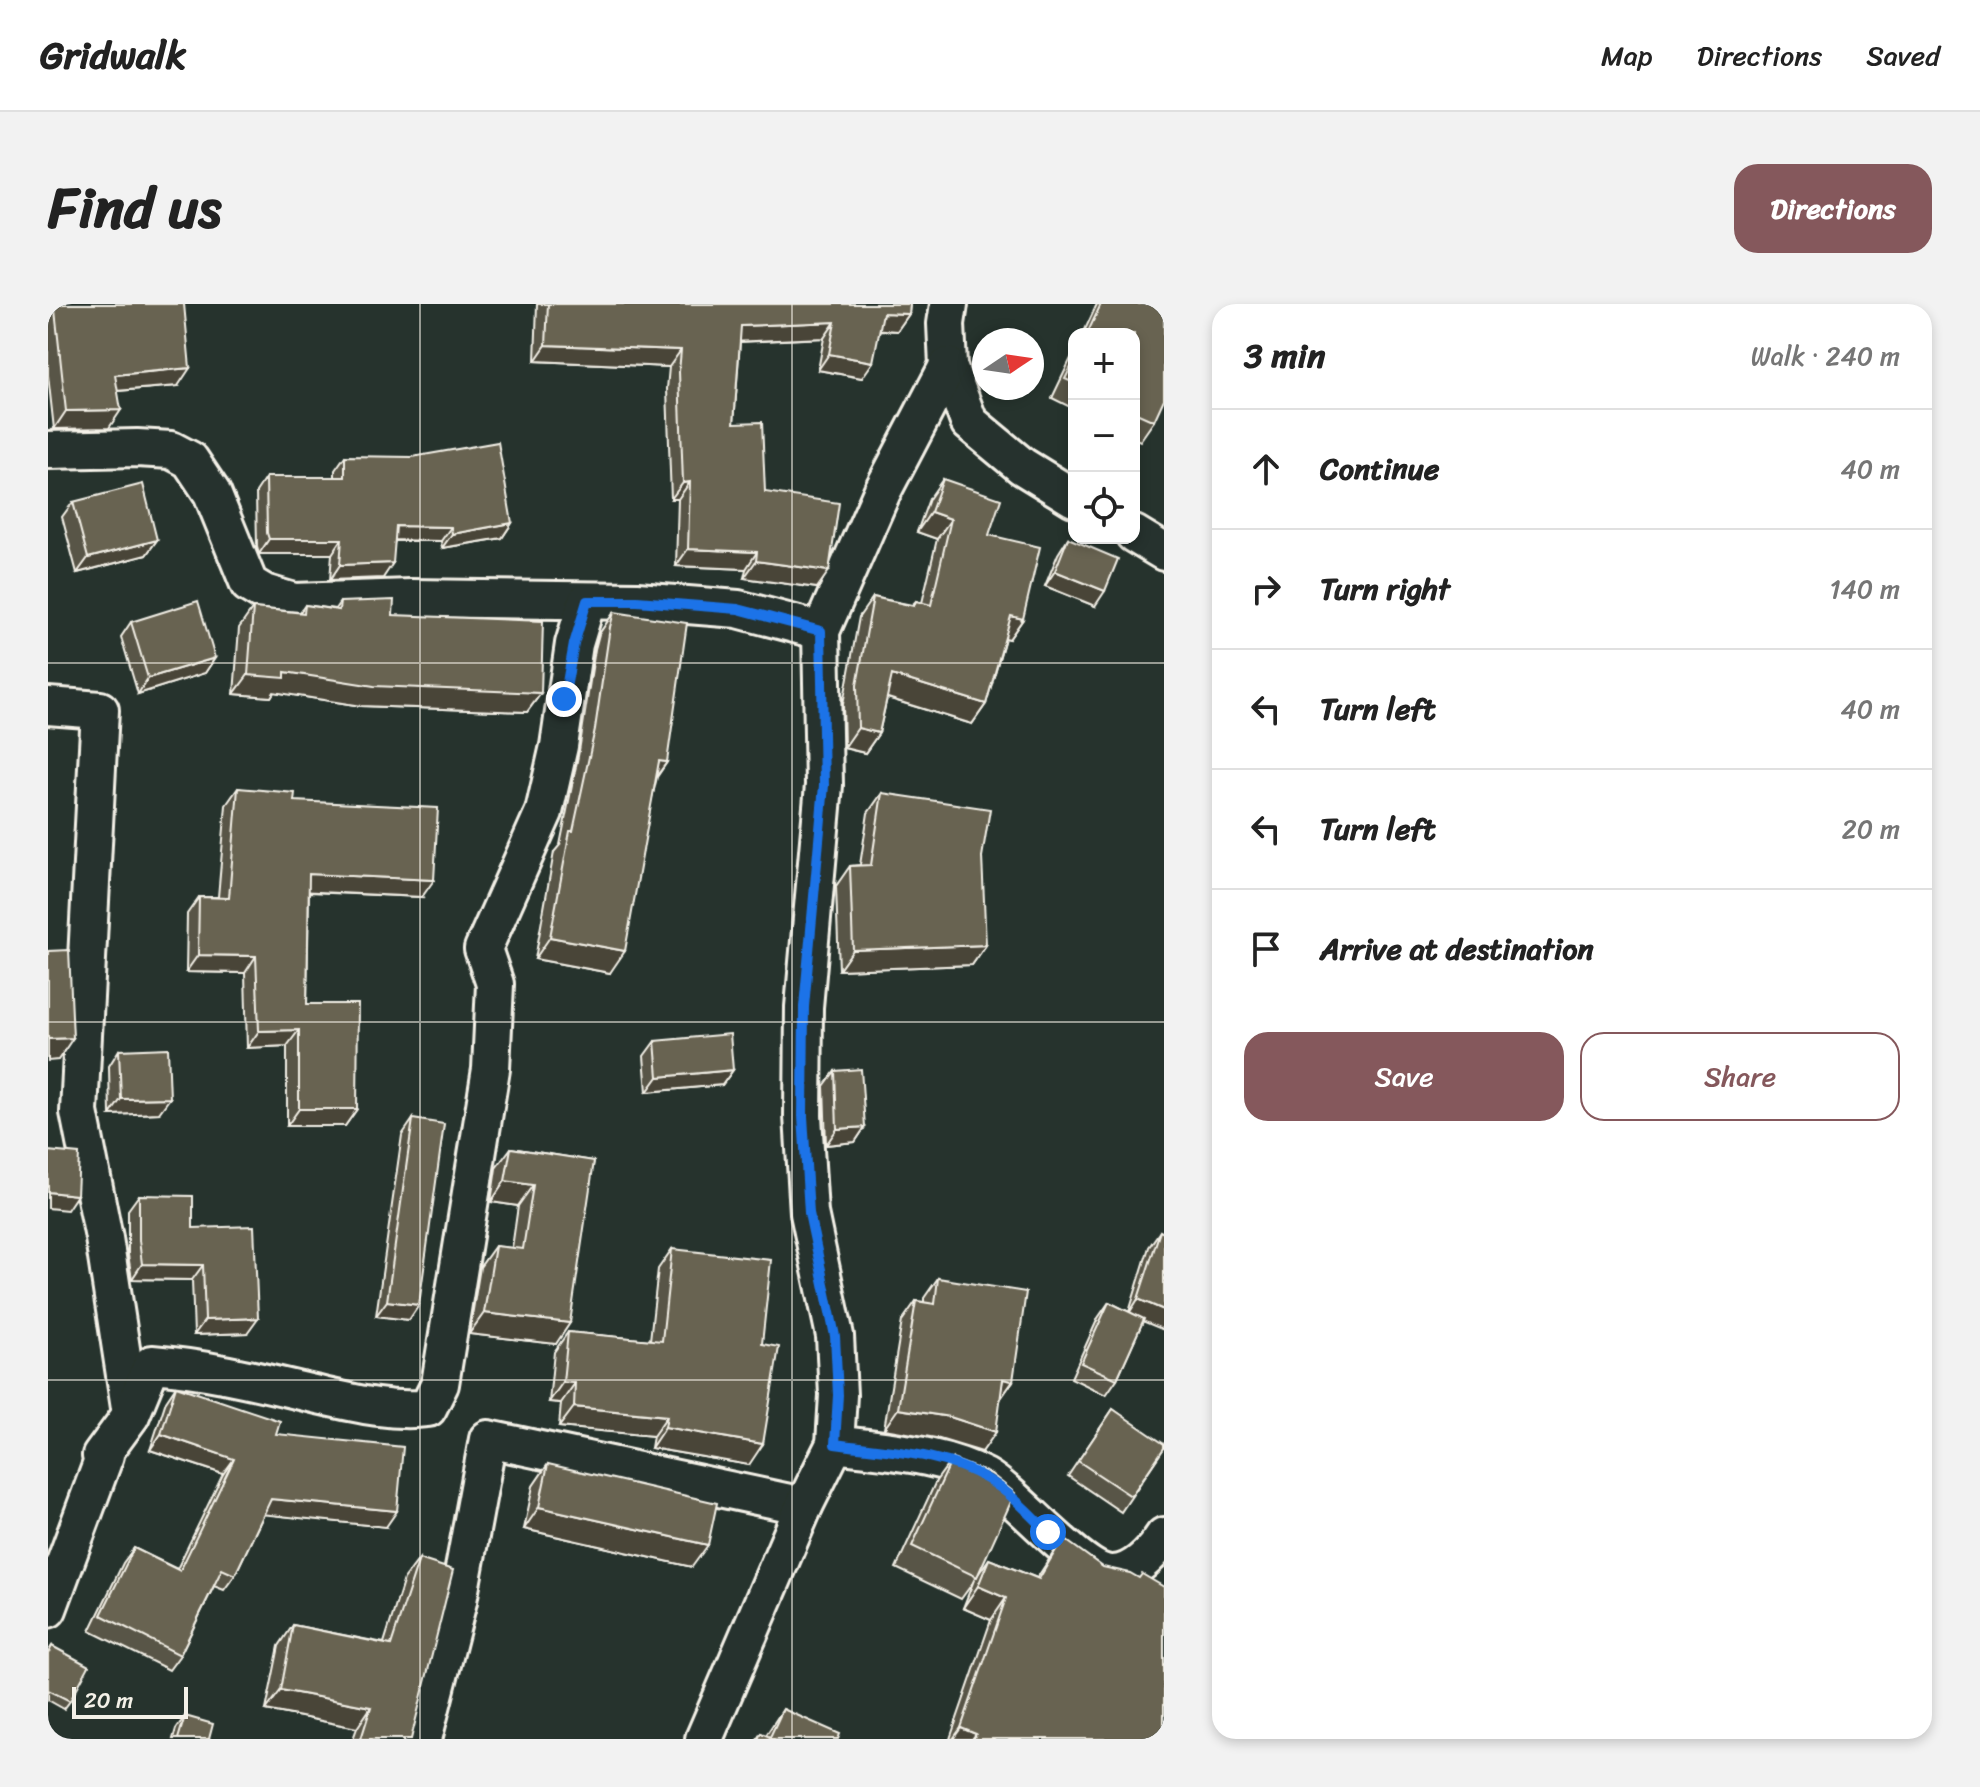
<!DOCTYPE html>
<meta charset="utf-8">
<style>
:root{--surface:#fff;--page:#f2f2f2;--text:#222;--muted:#767676;--line:#e0e0e0;--accent:#85585c}
body{margin:0;font-family:Sriracha,sans-serif;background:var(--page);color:var(--text)}
.controls{position:absolute;right:24px;top:24px;display:grid;overflow:hidden;border-radius:16px;box-shadow:0 4px 12px #0003}
.controls button{width:72px;height:72px;display:grid;place-items:center;padding:0;border:0;border-bottom:2px solid var(--line);background:var(--surface);color:var(--text);font:40px sans-serif}
.compass{position:absolute;left:924px;top:24px;width:72px;height:72px;border-radius:50%;background:var(--surface);box-shadow:0 4px 12px #0003;rotate:77deg}
.scale{position:absolute;left:24px;bottom:20px;width:116px;box-sizing:border-box;padding-left:8px;border:4px solid #f4f1e8;border-top:0;font-size:22px;line-height:28px;white-space:nowrap;color:#f4f1e8;-webkit-text-stroke:6px #26332d;paint-order:stroke}
.stop{position:absolute;width:24px;height:24px;margin:-18px;border:6px solid #1a73e8;border-radius:50%;background:#fff}
.stop.end{background:#1a73e8;border-color:#fff;box-shadow:0 2px 8px #0008}
.list{margin:0;padding:0;list-style:none}
h2{display:flex;justify-content:space-between;align-items:center;height:104px;margin:0;padding:0 32px;font-size:34px}
h2 small{font-size:26px;font-weight:400;color:var(--muted)}
.list li{display:grid;grid-template-columns:52px 1fr auto;gap:24px;align-items:center;box-sizing:border-box;height:120px;padding:0 32px;border-top:2px solid var(--line)}
.list b{display:block;font-size:30px;white-space:nowrap}
.list em{font-size:26px;font-style:normal;color:var(--muted)}
.actions{display:flex;gap:16px;padding:24px 32px}
.actions a{flex:1;padding:18px 0;border:2px solid var(--accent);border-radius:24px;text-align:center;font-size:28px;color:var(--accent)}
.actions .main{background:var(--accent);color:#fff}
.icon{flex:none;width:44px;height:44px;fill:none;stroke:currentColor;stroke-width:2;stroke-linecap:round;stroke-linejoin:round}
.map{position:relative;flex:none;width:1116px;height:1435px;overflow:hidden;border-radius:24px}
header{display:flex;align-items:center;gap:48px;box-sizing:border-box;height:112px;padding:0 40px;background:var(--surface);border-bottom:2px solid var(--line)}
header strong{font-size:38px}
nav{display:flex;gap:44px;margin-inline-start:auto;font-size:28px}
.intro{display:flex;align-items:center;justify-content:space-between;box-sizing:border-box;height:192px;padding:0 48px}
h1{margin:0;font-size:56px}
.button{padding:20px 36px;border-radius:24px;background:var(--accent);color:#fff;font-size:28px;font-weight:700}
main{display:flex;gap:48px;padding:0 48px}
aside{flex:1;background:var(--surface);border-radius:24px;box-shadow:0 4px 12px #0003}
.map>svg:first-child{display:block}
.lines{fill:none;stroke-linecap:round;stroke-linejoin:round}
.minor-casing{stroke:#f4f1e8;stroke-width:42}
.minor{stroke:#26332d;stroke-width:36}
.wall{fill:#595546;stroke:#f4f1e8;stroke-width:2}
.shaded-wall{fill:#494539;stroke:#f4f1e8;stroke-width:2}
.building{fill:#686351;stroke:#f4f1e8;stroke-width:2}
.route{stroke:#1a73e8;stroke-width:10}
.grid{fill:none;stroke:#f4f1e8;stroke-width:2;stroke-opacity:0.55}
</style>
<header>
<strong>Gridwalk</strong>
<nav><a>Map</a><a>Directions</a><a>Saved</a></nav>
</header>
<div class="intro"><h1>Find us</h1><a class="button">Directions</a></div>
<main>
<div class="map">
<svg width="1116" height="1435" viewBox="0 0 1116 1435">
<rect width="100%" height="100%" fill="#26332d"/>
<filter id="ink" filterUnits="userSpaceOnUse"><feTurbulence type="fractalNoise" baseFrequency=".0125" numOctaves="2"/><feDisplacementMap in="SourceGraphic" scale="16" xChannelSelector="R" yChannelSelector="G"/><feConvolveMatrix kernelMatrix="1 2 1 2 8 2 1 2 1" color-interpolation-filters="sRGB"/></filter>
<g filter="url(#ink)">
<g class="lines">
<defs>
<g id="minor">
<polyline points="901,0 898,20 900,62 921,118 974,162 1026,194"/>
<polyline points="0,146 89,144 123,146 142,156 164,189 201,280 216,289 246,298 363,294 589,297 690,305 773,327"/>
<polyline points="1086,230 1116,248"/>
<polyline points="0,402 52,406 31,808 56,934 83,1110"/>
<path d="M 787,1140 C 837,1147 892,1149 937,1173 C 969,1191 1032,1269 1063,1270 C 1085,1271 1105,1249 1116,1232"/>
<path d="M 0,1305 L 57,1151 L 53,1152 L 83,1111 L 104,1060 C 156,1064 206,1076 257,1088 C 298,1097 339,1109 380,1104 L 392,1080 L 443,765 L 447,680 L 435,645 L 496,508 L 511,442 L 526,340 L 539,297"/>
<polyline points="375,1435 410,1297 440,1135 756,1202"/>
<polyline points="656,1435 756,1202 787,1140 790,1091 787,1032 761,909 755,812 756,703 776,481 773,327 834,188 900,62"/>
</g>
</defs>
<!-- minor casing -->
<use href="#minor" class="minor-casing"/>
<!-- minor -->
<use href="#minor" class="minor"/>
</g>
<!-- wall -->
<g class="wall">
<polygon points="0,0 130,82 70,87 61,124 6,125 0,71"/>
<polygon points="489,0 862,0 861,10 849,27 832,26 814,74 770,66 776,34 692,38 686,119 717,188 769,284 696,274 698,265 628,262 630,195 623,195 619,85 621,63 487,57"/>
<polygon points="1049,0 1116,0 1106,117 1092,137 1086,134 1086,30 1035,30"/>
<polygon points="1026,48 1026,105 1004,94"/>
<polygon points="297,152 464,219 454,234 394,244 393,237 347,237 335,274 282,276 284,250 211,250 209,243 208,188 218,173 287,173 287,166"/>
<polygon points="895,175 941,231 975,315 961,335 957,334 938,400 924,420 839,394 831,429 817,449 796,444 795,400 811,313 825,293 864,301 868,297 874,299 889,235 869,228 881,195"/>
<polygon points="25,198 109,236 98,251 29,269 14,213"/>
<polygon points="1020,234 1047,302 997,282 1010,250"/>
<polygon points="292,298 345,311 493,389 479,408 313,402 226,388 223,393 186,390 191,324 205,304 252,308 257,301 287,305"/>
<polygon points="566,308 619,458 609,473 562,669 487,655 506,548 512,541 531,447 547,345 551,330"/>
<polygon points="83,318 167,354 157,369 90,390 73,333"/>
<polygon points="190,484 246,497 374,593 261,588 259,700 309,805 297,822 239,822 239,742 199,744 197,669 138,668 139,610 151,593 170,593 178,501"/>
<polygon points="834,489 938,641 924,661 791,666 788,582 802,562 812,561 820,509"/>
<polygon points="607,737 685,766 674,781 599,788 596,752"/>
<polygon points="71,746 111,809 62,811 61,762"/>
<polygon points="787,767 817,823 807,838 778,841 776,782"/>
<polygon points="365,815 361,1016 328,1012 354,831"/>
<polygon points="463,844 546,857 508,1040 421,1030 432,963 447,942 464,944 470,902 443,898 448,864"/>
<polygon points="91,891 145,924 199,1029 146,1031 144,976 84,975 80,951 80,906"/>
<polygon points="1112,927 1095,1017 1069,1075 1058,1091 1023,1074 1050,1014 1061,998 1081,1008 1101,943"/>
<polygon points="624,945 701,1161 603,1144 605,1132 511,1123 513,1099 501,1098 506,1048 520,1028 602,1036 610,965"/>
<polygon points="890,974 965,1077 953,1094 934,1148 888,1134 836,1125 854,1017 868,997 876,998 876,994"/>
<polygon points="128,1082 228,1130 338,1223 216,1210 187,1271 176,1286 166,1282 132,1351 121,1366 42,1327 75,1259 86,1244 129,1265 175,1170 102,1146 118,1097"/>
<polygon points="1065,1105 1116,1144 1073,1208 1020,1172"/>
<polygon points="904,1155 929,1273 913,1295 848,1264 888,1177"/>
<polygon points="500,1160 644,1263 476,1225 485,1182"/>
<polygon points="1015,1234 1116,1435 902,1435 943,1316 915,1304 926,1276 941,1255 989,1274"/>
<polygon points="371,1255 363,1435 305,1435 309,1424 218,1406 231,1342 245,1321 336,1339 356,1275"/>
<polygon points="4,1342 22,1397 16,1405 0,1396 0,1348"/>
<polygon points="735,1405 790,1435 709,1435 713,1429 718,1431"/>
<polygon points="137,1412 161,1435 125,1435 128,1425"/>
</g>
<!-- shaded-wall -->
<g class="shaded-wall">
<polygon points="7,6 0,16 0,7"/>
<polygon points="835,9 861,10 849,27 823,25"/>
<polygon points="787,18 776,34 682,38 693,22"/>
<polygon points="498,41 633,46 621,63 487,57"/>
<polygon points="781,50 825,58 814,74 770,66"/>
<polygon points="142,64 130,82 55,88 67,71"/>
<polygon points="73,106 61,124 6,125 18,107"/>
<polygon points="642,178 630,195 623,195 635,179"/>
<polygon points="883,208 903,215 889,235 869,228"/>
<polygon points="464,219 454,234 394,244 404,230"/>
<polygon points="348,222 403,223 393,237 338,236"/>
<polygon points="221,235 294,235 284,250 211,250"/>
<polygon points="109,236 98,251 29,269 40,254"/>
<polygon points="640,245 709,248 698,265 628,262"/>
<polygon points="708,257 781,267 769,284 696,274"/>
<polygon points="345,259 335,274 282,276 292,261"/>
<polygon points="1007,267 1057,287 1047,302 997,282"/>
<polygon points="963,312 975,315 961,335 950,332"/>
<polygon points="167,354 157,369 90,390 100,374"/>
<polygon points="237,368 493,389 479,408 313,402 226,388 223,393 186,390 200,371"/>
<polygon points="844,371 938,400 924,420 830,391"/>
<polygon points="810,424 831,429 817,449 796,444"/>
<polygon points="611,457 619,458 603,480"/>
<polygon points="261,570 386,576 374,593 249,587"/>
<polygon points="502,633 577,647 562,669 487,655"/>
<polygon points="938,641 924,661 791,666 805,646"/>
<polygon points="150,651 208,652 197,669 138,668"/>
<polygon points="251,726 239,742 199,744 211,727"/>
<polygon points="25,734 10,756 0,757 0,735"/>
<polygon points="685,766 674,781 599,788 610,773"/>
<polygon points="122,794 111,809 62,811 73,795"/>
<polygon points="251,805 309,805 297,822 239,822"/>
<polygon points="817,823 807,838 778,841 789,825"/>
<polygon points="457,877 485,881 470,902 443,898"/>
<polygon points="0,888 29,891 19,906 0,904"/>
<polygon points="94,960 155,961 144,976 84,975"/>
<polygon points="1090,995 1116,1006 1116,1026 1080,1011"/>
<polygon points="339,997 371,1001 361,1016 328,1012"/>
<polygon points="436,1009 522,1019 508,1040 421,1030"/>
<polygon points="210,1014 199,1029 146,1031 157,1016"/>
<polygon points="955,1075 965,1077 951,1097"/>
<polygon points="515,1078 527,1079 513,1099 501,1098"/>
<polygon points="526,1103 619,1112 605,1132 511,1123"/>
<polygon points="850,1105 902,1113 948,1128 934,1148 888,1134 836,1125"/>
<polygon points="617,1123 715,1140 701,1161 603,1144"/>
<polygon points="113,1130 186,1155 175,1170 102,1146"/>
<polygon points="223,1195 349,1207 338,1223 212,1210"/>
<polygon points="491,1203 660,1241 644,1263 476,1225"/>
<polygon points="930,1282 958,1294 943,1316 915,1304"/>
<polygon points="233,1386 323,1403 309,1424 218,1406"/>
<polygon points="913,1424 928,1430 924,1435 905,1435"/>
</g>
<!-- building -->
<g class="building">
<polygon points="0,0 136,0 142,64 67,71 73,106 18,107 7,6 0,7"/>
<polygon points="500,0 862,0 861,10 835,9 825,58 781,50 787,18 693,22 686,119 714,118 717,188 791,199 781,267 708,257 709,248 640,245 642,178 635,179 631,68 633,46 498,41"/>
<polygon points="1053,0 1116,0 1116,95 1106,117 1086,108 1086,30 1039,30"/>
<polygon points="1026,57 1026,79 1017,75"/>
<polygon points="450,138 464,219 404,230 403,223 348,222 345,259 292,261 294,235 221,235 219,229 218,173 297,173 297,152 364,153"/>
<polygon points="895,175 953,195 941,231 992,243 975,315 963,312 938,400 844,371 831,429 810,424 809,381 825,293 866,302 868,297 883,301 903,215 883,208"/>
<polygon points="95,180 109,236 40,254 25,198"/>
<polygon points="1020,234 1070,255 1057,287 1007,267"/>
<polygon points="346,296 345,311 495,317 493,389 326,382 237,368 237,374 200,371 205,304 256,309 257,301 291,306 292,298"/>
<polygon points="150,297 167,354 100,374 83,318"/>
<polygon points="566,308 639,319 619,458 611,457 577,647 502,633 522,527 525,527 547,425 562,323"/>
<polygon points="190,484 247,489 246,497 390,504 386,576 261,570 259,700 310,700 309,805 251,805 251,726 211,727 208,652 150,651 151,593 181,594"/>
<polygon points="834,489 942,505 934,553 938,641 805,646 802,562 823,561"/>
<polygon points="21,646 25,734 0,735 0,647"/>
<polygon points="682,730 685,766 610,773 607,737"/>
<polygon points="120,744 122,794 73,795 71,746"/>
<polygon points="813,765 817,823 789,825 787,767"/>
<polygon points="365,815 396,820 371,1001 339,997"/>
<polygon points="463,844 546,857 522,1019 436,1009 447,942 475,945 485,881 457,877"/>
<polygon points="0,847 31,850 29,891 0,888"/>
<polygon points="91,891 145,892 145,924 206,922 210,1014 157,1016 155,961 94,960 91,936"/>
<polygon points="1112,927 1116,929 1116,1006 1090,995"/>
<polygon points="624,945 723,956 714,1040 731,1043 715,1140 617,1123 619,1112 526,1103 527,1079 515,1078 520,1028 614,1037"/>
<polygon points="890,974 978,988 965,1077 955,1075 948,1128 902,1113 850,1105 868,997 887,1000"/>
<polygon points="1061,998 1096,1015 1069,1075 1033,1059"/>
<polygon points="128,1082 232,1117 228,1130 355,1143 349,1207 223,1195 187,1271 174,1265 132,1351 53,1311 86,1244 132,1267 186,1155 113,1130"/>
<polygon points="1065,1105 1116,1140 1116,1144 1083,1192 1030,1157"/>
<polygon points="904,1155 943,1170 967,1189 929,1273 864,1242"/>
<polygon points="500,1160 669,1199 660,1241 491,1203"/>
<polygon points="1015,1234 1055,1263 1082,1269 1091,1274 1094,1270 1116,1283 1116,1435 925,1435 928,1430 913,1424 958,1294 930,1282 941,1255 991,1275"/>
<polygon points="371,1255 405,1266 363,1435 313,1435 323,1403 233,1386 245,1321 343,1341"/>
<polygon points="4,1342 41,1362 22,1397 0,1386 0,1350"/>
<polygon points="735,1405 792,1430 790,1435 710,1435 713,1429 722,1433"/>
<polygon points="137,1412 165,1420 161,1435 130,1435"/>
</g>
</g>
<g class="lines" filter="url(#ink)">
<!-- route -->
<path class="route" d="M 516,395 L 526,340 L 539,297 L 589,297 L 690,305 L 773,327 L 776,481 L 756,703 L 755,812 L 761,909 L 787,1032 L 790,1091 L 787,1140 C 837,1147 895,1148 939,1175 C 963,1189 981,1209 1000,1228"/>
</g>
<!-- grid -->
<path class="grid" d="M 372,0 L 372,1435M 744,0 L 744,1435M 0,359 L 1116,359M 0,718 L 1116,718M 0,1076 L 1116,1076"/>
</svg>
<div class="controls">
<button>+</button>
<button>−</button>
<button><svg class="icon" aria-label="locate" viewBox="0 0 24 24"><circle cx="12" cy="12" r="6"/><path d="M12 2v4M12 18v4M2 12h4M18 12h4"/></svg></button>
</div>
<svg class="compass" viewBox="-18 -18 36 36"><path d="M0-13l5 13h-10z" fill="#e53935"/><path d="M0 13l5-13h-10z" fill="#767676"/></svg>
<div class="scale">20 m</div>
<div class="stop" style="left:1000px;top:1228px"></div>
<div class="stop end" style="left:516px;top:395px"></div>
</div>
<aside>
<h2>3 min<small>Walk · 240 m</small></h2>
<ul class="list">
<li><svg class="icon" aria-label="ahead" viewBox="0 0 24 24"><path d="M12 20V5M6 11l6-6 6 6"/></svg><div><b>Continue</b></div><em>40 m</em></li>
<li><svg class="icon" aria-label="right" viewBox="0 0 24 24"><path d="M7 20v-9h11M14 6l5 5-5 5"/></svg><div><b>Turn right</b></div><em>140 m</em></li>
<li><svg class="icon" aria-label="left" viewBox="0 0 24 24"><path d="M17 20v-9H6M10 6l-5 5 5 5"/></svg><div><b>Turn left</b></div><em>40 m</em></li>
<li><svg class="icon" aria-label="left" viewBox="0 0 24 24"><path d="M17 20v-9H6M10 6l-5 5 5 5"/></svg><div><b>Turn left</b></div><em>20 m</em></li>
<li><svg class="icon" aria-label="arrive" viewBox="0 0 24 24"><path d="M6 21V4h12l-3 4 3 4H6"/></svg><div><b>Arrive at destination</b></div></li>
</ul>
<div class="actions"><a class="main">Save</a><a>Share</a></div>
</aside>
</main>
